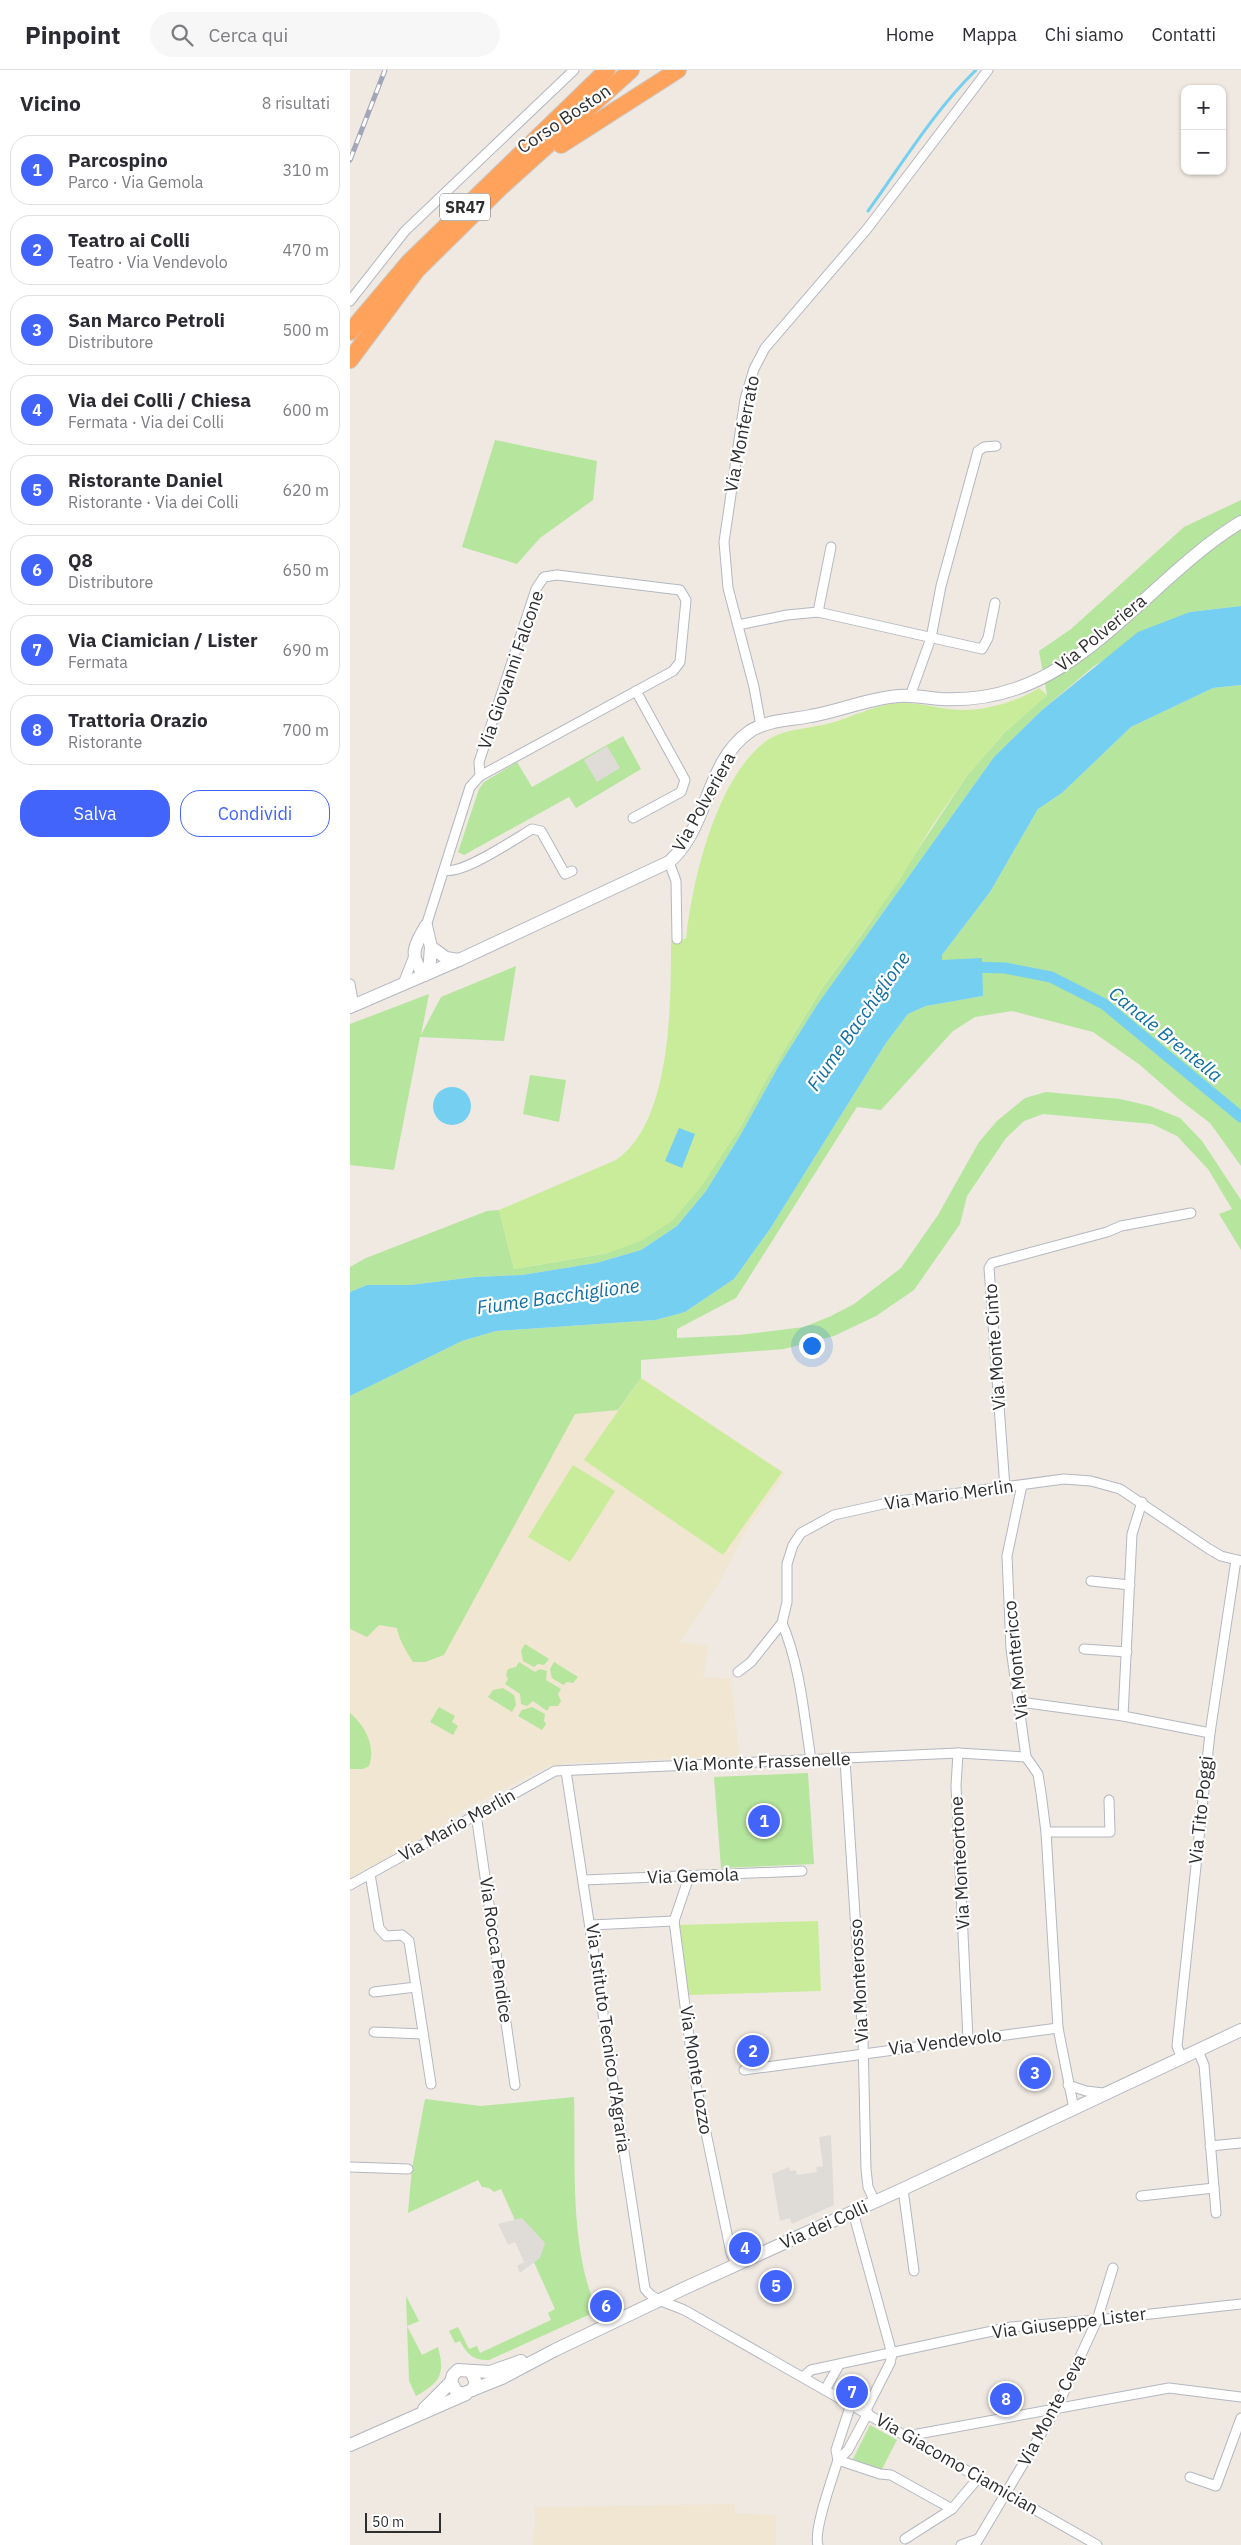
<!DOCTYPE html>
<html lang="it">
<meta charset="utf-8">
<style>
:root{--surface:#fff;--page:#f7f7f7;--text:#2b2b33;--muted:#7c7c81;--line:#e1e1e2;--accent:#4264fb}
body{margin:0;font-family:"IBM Plex Sans",sans-serif;background:var(--page);color:var(--text)}
.controls{position:absolute;right:15px;top:15px;display:grid;overflow:hidden;border-radius:10px;box-shadow:0 1px 4px #0004}
.controls button{width:45px;height:45px;display:grid;place-items:center;padding:0;border:0;border-bottom:1px solid var(--line);background:var(--surface);color:var(--text);font:25px sans-serif}
.scale{position:absolute;left:15px;bottom:12px;width:76px;box-sizing:border-box;padding-left:5px;border:2px solid #2e2e2e;border-top:0;font-size:14px;line-height:18px;white-space:nowrap;color:#2e2e2e;-webkit-text-stroke:4px #fff;paint-order:stroke}
.you{position:absolute;left:461px;top:1275px;width:18px;height:18px;margin:-12px;border:4px solid #fff;border-radius:50%;background:#1a73e8;box-shadow:0 0 0 8px #1a73e833}
.badge{display:grid;place-items:center;width:32px;height:32px;border-radius:50%;background:var(--accent);color:#fff;font-size:16px;font-weight:700}
.pin{position:absolute;translate:-50% -50%;border:2px solid #fff;box-shadow:0 1px 5px #0006}
.list{margin:0;padding:0;list-style:none}
h2{display:flex;justify-content:space-between;align-items:center;height:65px;margin:0;padding:0 20px;font-size:21px}
h2 small{font-size:16px;font-weight:400;color:var(--muted)}
.list li{display:grid;grid-template-columns:32px 1fr auto;gap:15px;align-items:center;box-sizing:border-box;height:70px;margin:0 10px 10px;padding:0 10px;border:1px solid var(--line);border-radius:20px}
.list b{display:block;font-size:19px;white-space:nowrap}
.list p{margin:0;font-size:16px;white-space:nowrap;color:var(--muted)}
.list em{font-size:16px;font-style:normal;color:var(--muted)}
.actions{display:flex;gap:10px;padding:15px 20px}
.actions a{flex:1;padding:11px 0;border:1px solid var(--accent);border-radius:20px;text-align:center;font-size:18px;color:var(--accent)}
.actions .main{background:var(--accent);color:#fff}
.icon{flex:none;width:28px;height:28px;fill:none;stroke:currentColor;stroke-width:2;stroke-linecap:round;stroke-linejoin:round}
.map{position:relative;flex:none;width:891px;height:2475px;overflow:hidden}
header{display:flex;align-items:center;gap:30px;box-sizing:border-box;height:70px;padding:0 25px;background:var(--surface);border-bottom:1px solid var(--line)}
header strong{font-size:24px}
nav{display:flex;gap:28px;margin-inline-start:auto;font-size:18px}
.search{width:350px;height:45px;background:var(--page);display:flex;align-items:center;gap:12px;box-sizing:border-box;padding:0 18px;border-radius:28px;color:var(--muted);font-size:19px}
main{display:flex}
aside{flex:1;background:var(--surface)}
.map>svg:first-child{display:block}
.education{fill:#f0e6d1}
.green{fill:#b6e59e}
.pitch{fill:#c9ec9a}
.plaza{fill:#dfdcd8}
.water{fill:#75cff0}
.lines{fill:none;stroke-linecap:round;stroke-linejoin:round}
.stream{stroke:#75cff0;stroke-width:3}
.canal{stroke:#75cff0;stroke-width:11}
.street-casing{stroke:#b4b7c1;stroke-width:11}
.secondary-casing{stroke:#b4b7c1;stroke-width:14}
.highway-casing{stroke:#c9c9c9;stroke-width:18}
.street{stroke:#fff;stroke-width:9}
.secondary{stroke:#fff;stroke-width:12}
.highway{stroke:#ffa35c;stroke-width:16}
.rail-casing{stroke:#a3a6b8;stroke-width:5}
.rail{stroke:#fff;stroke-width:3;stroke-dasharray:9;stroke-linecap:butt}
.labels{text-anchor:middle;stroke-width:4.5;stroke-linejoin:round;paint-order:stroke}
.shield{fill:#fff;stroke:#6d6d6d;stroke-width:1}
.shield-label{font-size:16px;font-weight:bold;fill:#2e2e2e}
.street-label{font-size:18px;fill:#2e2e2e;stroke:#fff}
.water-label{font-size:19px;font-style:italic;fill:#0d6fa3;stroke:#fff}
</style>
<header>
<strong>Pinpoint</strong>
<div class="search"><svg class="icon" aria-label="search" viewBox="0 0 24 24"><circle cx="10" cy="10" r="6"/><path d="M15 15l6 6"/></svg>Cerca qui</div>
<nav><a>Home</a><a>Mappa</a><a>Chi siamo</a><a>Contatti</a></nav>
</header>
<main>
<aside>
<h2>Vicino<small>8 risultati</small></h2>
<ul class="list">
<li><span class="badge">1</span><div><b>Parcospino</b><p>Parco · Via Gemola</p></div><em>310 m</em></li>
<li><span class="badge">2</span><div><b>Teatro ai Colli</b><p>Teatro · Via Vendevolo</p></div><em>470 m</em></li>
<li><span class="badge">3</span><div><b>San Marco Petroli</b><p>Distributore</p></div><em>500 m</em></li>
<li><span class="badge">4</span><div><b>Via dei Colli / Chiesa</b><p>Fermata · Via dei Colli</p></div><em>600 m</em></li>
<li><span class="badge">5</span><div><b>Ristorante Daniel</b><p>Ristorante · Via dei Colli</p></div><em>620 m</em></li>
<li><span class="badge">6</span><div><b>Q8</b><p>Distributore</p></div><em>650 m</em></li>
<li><span class="badge">7</span><div><b>Via Ciamician / Lister</b><p>Fermata</p></div><em>690 m</em></li>
<li><span class="badge">8</span><div><b>Trattoria Orazio</b><p>Ristorante</p></div><em>700 m</em></li>
</ul>
<div class="actions"><a class="main">Salva</a><a>Condividi</a></div>
</aside>
<div class="map">
<svg width="891" height="2475" viewBox="0 0 891 2475">
<rect width="100%" height="100%" fill="#efe9e1"/>
<!-- education -->
<g class="education">
<polygon points="291,1290 291,1308 435,1403 396,1461 369,1513 330,1572 358,1576 353,1607 381,1609 389,1686 220,1693 197,1697 110,1741 89,1758 0,1808 0,1547 121,1340"/>
<polygon points="384,2434 385,2443 426,2445 426,2475 184,2475 185,2437"/>
</g>
<!-- green -->
<g class="green">
<polygon points="145,370 247,391 243,430 190,468 167,494 112,477"/>
<polygon points="891,430 891,536 840,542 744,596 692,640 644,687 467,935 428,997 391,1064 356,1121 327,1156 291,1180 246,1193 172,1205 125,1207 60,1215 17,1215 0,1222 0,1197 16,1188 137,1141 149,1140 164,1199 258,1183 388,1061 416,1010 471,920 519,854 616,707 654,663 697,625 689,581 721,559 834,457"/>
<path d="M 891,615 L 891,1096 L 860,1053 L 830,1030 L 790,995 L 743,962 L 662,941 L 625,947 L 603,961 L 531,1040 L 507,1037 L 386,1228 L 327,1259 L 327,1268 L 389,1265 L 454,1257 L 481,1246 L 504,1234 L 551,1198 L 588,1145 L 629,1072 L 647,1051 L 675,1028 L 696,1022 L 770,1029 L 800,1036 L 830,1048 L 852,1071 L 891,1130 L 891,1180 L 869,1144 L 882,1139 L 858,1099 L 827,1066 L 802,1054 L 693,1044 L 674,1051 L 656,1068 L 617,1126 L 610,1154 L 564,1220 L 526,1246 L 484,1266 L 434,1279 L 291,1290 L 291,1308 L 268,1340 L 225,1344 L 94,1585 L 75,1592 L 63,1592 C 56,1581 49,1570 47,1558 L 29,1555 L 17,1567 L 0,1559 L 0,1326 L 112,1271 L 146,1261 L 306,1250 L 335,1242 L 384,1209 L 420,1159 L 536,973 L 558,944 L 576,936 L 633,926 L 592,890 L 592,885 L 640,822 L 688,739 L 712,723 L 781,657 L 863,618 Z"/>
<polygon points="273,666 291,699 226,738 219,727 114,785 108,782 129,719 134,712 167,692 182,717"/>
<polygon points="166,896 154,971 70,967 44,1100 0,1095 0,954 79,924 71,965 91,927"/>
<polygon points="180,1005 216,1010 209,1052 173,1044"/>
<polygon points="175,1574 199,1589 194,1595 188,1594 184,1597 173,1591 171,1581"/>
<polygon points="169,1592 185,1602 190,1599 197,1601 196,1610 211,1619 208,1624 211,1631 208,1636 200,1636 197,1641 183,1631 177,1636 171,1634 170,1624 155,1614 158,1609 156,1605 158,1599 166,1597"/>
<polygon points="204,1592 228,1607 223,1613 217,1612 213,1615 202,1608 200,1599"/>
<polygon points="153,1618 164,1625 166,1635 162,1642 138,1627 143,1620"/>
<polygon points="89,1637 105,1646 102,1652 108,1656 103,1665 80,1652"/>
<polygon points="182,1637 195,1644 194,1651 196,1654 192,1660 168,1646 172,1640"/>
<path d="M 0,1643 C 15,1656 26,1676 19,1696 L 13,1699 L 0,1699 Z"/>
<polygon points="458,1703 464,1794 371,1798 364,1707"/>
<path d="M 224,2027 C 226,2097 219,2175 247,2241 L 139,2290 C 123,2291 117,2284 110,2271 L 105,2273 L 99,2261 L 108,2257 L 119,2279 L 127,2276 L 130,2283 L 201,2250 L 198,2243 L 205,2239 L 151,2119 L 144,2122 L 139,2118 L 132,2117 L 128,2110 L 58,2143 L 62,2098 L 75,2029 L 131,2036 Z"/>
<path d="M 56,2226 L 69,2251 L 57,2256 L 72,2285 L 88,2277 C 95,2304 91,2312 66,2326 L 59,2311 Z"/>
<polygon points="520,2355 547,2370 531,2401 503,2389"/>
</g>
<!-- pitch -->
<g class="pitch">
<path d="M 689,618 L 697,625 L 654,663 L 616,707 L 582,756 L 548,813 L 471,920 L 416,1010 L 388,1061 L 351,1117 L 322,1151 L 291,1171 L 258,1183 L 164,1199 L 149,1140 L 266,1090 C 322,1052 321,932 321,870 L 336,869 C 342,811 366,709 415,672 C 432,658 463,659 484,652 C 505,646 531,632 553,633 C 573,633 593,640 613,640 C 639,640 668,631 689,618 Z"/>
<polygon points="291,1308 432,1402 373,1485 234,1390"/>
<polygon points="223,1395 265,1421 220,1492 178,1467"/>
<polygon points="468,1851 471,1921 339,1925 329,1855"/>
</g>
<!-- plaza -->
<g class="plaza">
<polygon points="257,676 270,698 247,712 234,690"/>
<polygon points="481,2065 484,2135 442,2154 440,2148 430,2151 422,2104 439,2097 440,2101 446,2100 447,2105 467,2102 466,2097 473,2096 469,2067"/>
<polygon points="172,2148 195,2173 190,2188 170,2203 167,2196 174,2192 165,2172 158,2175 148,2154"/>
</g>
<!-- water -->
<g class="water">
<polygon points="891,536 891,615 863,618 781,657 712,723 688,739 640,822 592,885 592,890 632,888 633,926 576,936 558,944 536,973 420,1159 384,1209 335,1242 306,1250 146,1261 112,1271 0,1326 0,1222 17,1215 60,1215 125,1207 172,1205 246,1193 291,1180 327,1156 356,1121 391,1064 428,997 467,935 644,687 692,640 788,562 840,542"/>
<circle cx="102" cy="1036" r="19"/>
<polygon points="329,1058 345,1064 332,1098 315,1091"/>
</g>
<g class="lines">
<!-- stream -->
<path class="stream" d="M 518,141 C 552,94 584,41 626,0"/>
<!-- canal -->
<polyline class="canal" points="618,897 655,898 701,907 754,934 891,1047"/>
<defs>
<g id="street">
<polyline points="0,231 55,161 224,0"/>
<polyline points="468,542 481,477"/>
<polyline points="388,555 437,545 468,542 632,579 638,568 645,533"/>
<polyline points="560,626 581,568 591,516 628,381 634,377 646,376"/>
<polyline points="411,656 404,617 378,518 374,472 395,329 404,299 415,278 517,159 638,0"/>
<polyline points="283,748 331,722 335,710 286,621"/>
<polyline points="319,792 326,811 327,869"/>
<path d="M 94,800 C 111,806 165,769 182,759 L 191,761 L 215,804 L 222,801"/>
<polyline points="76,856 120,717 130,706 129,692 186,519 194,507 207,505 330,520 336,530 330,592 323,601 130,706"/>
<polyline points="0,914 4,936"/>
<polyline points="52,916 64,886"/>
<polyline points="672,1415 657,1486 661,1579 676,1687 688,1704 691,1723 696,1762 708,1958 724,2039"/>
<polyline points="655,1418 639,1198 642,1193 757,1162 771,1156 841,1143"/>
<polyline points="741,1511 780,1515"/>
<path d="M 432,1553 C 450,1595 454,1645 461,1690"/>
<polyline points="734,1579 777,1582"/>
<polyline points="388,1602 401,1592 432,1553 437,1532 437,1494 443,1475 451,1463 484,1445 542,1432 714,1409 741,1411 770,1419 859,1479 871,1486 891,1491"/>
<polyline points="670,1632 773,1646 860,1663"/>
<polyline points="773,1646 782,1464 792,1432"/>
<polyline points="608,1683 606,1716 618,1969"/>
<polyline points="495,1690 513,1969 516,2099 518,2117 525,2132"/>
<path d="M 216,1701 L 295,2219 C 306,2233 321,2233 336,2241 L 747,2475"/>
<polyline points="126,1744 165,2015"/>
<polyline points="696,1762 760,1762 759,1730"/>
<polyline points="20,1804 29,1858 36,1866 52,1865 59,1871 81,2014"/>
<polyline points="339,1807 324,1851 344,2005 381,2183 386,2194"/>
<polyline points="234,1810 452,1801"/>
<polyline points="0,1815 205,1701 608,1683 676,1687"/>
<polyline points="241,1855 324,1851"/>
<polyline points="24,1922 66,1917"/>
<polyline points="24,1962 73,1964"/>
<polyline points="848,1981 854,1995 866,2143"/>
<polyline points="832,1989 827,1976 860,1663 886,1490"/>
<polyline points="394,2000 708,1958"/>
<polyline points="718,2015 736,2021 753,2023"/>
<polyline points="860,2076 891,2073"/>
<polyline points="0,2097 58,2099"/>
<polyline points="553,2119 564,2201"/>
<polyline points="791,2126 864,2118"/>
<polyline points="503,2142 542,2284 540,2293 515,2342"/>
<polyline points="453,2307 461,2300 661,2257 747,2250 891,2234"/>
<polyline points="475,2320 489,2295"/>
<polyline points="557,2366 819,2318 891,2327"/>
<polyline points="488,2390 530,2404 541,2405 602,2439"/>
<polyline points="488,2390 498,2380 518,2343"/>
<polyline points="840,2407 866,2416 891,2348"/>
<polyline points="555,2469 602,2439 629,2407"/>
<path d="M 468,2475 C 463,2461 483,2406 488,2390 L 486,2380 L 501,2334"/>
<polyline points="611,2475 628,2469"/>
<polyline points="625,2475 707,2337 747,2250 763,2198"/>
</g>
<g id="secondary">
<polyline points="76,856 81,877 79,903"/>
<polyline points="81,877 96,888 109,890"/>
<path d="M 75,905 C 58,886 64,877 76,856"/>
<path d="M 0,937 L 109,890 L 319,792 C 358,759 356,692 399,662 C 416,650 441,650 461,646 C 490,641 519,628 549,626 C 563,625 577,628 591,629 C 615,630 642,627 665,619 C 748,592 814,498 891,452"/>
<polyline points="121,2301 126,2313 122,2320 112,2324 106,2321 101,2312 103,2305 108,2300 140,2302 171,2291"/>
<polyline points="122,2320 152,2308 205,2280 335,2218 553,2119 891,1960"/>
<polyline points="74,2339 101,2312"/>
<polyline points="0,2375 116,2324"/>
</g>
<g id="highway">
<polyline points="211,75 328,0"/>
<polyline points="0,262 59,192 257,0"/>
<polyline points="0,290 67,200 150,118 281,0"/>
</g>
</defs>
<!-- street casing -->
<use href="#street" class="street-casing"/>
<!-- secondary casing -->
<use href="#secondary" class="secondary-casing"/>
<!-- highway casing -->
<use href="#highway" class="highway-casing"/>
<!-- street -->
<use href="#street" class="street"/>
<!-- secondary -->
<use href="#secondary" class="secondary"/>
<!-- highway -->
<use href="#highway" class="highway"/>
<defs>
<polyline id="rail" points="0,90 35,0"/>
</defs>
<!-- rail casing -->
<use href="#rail" class="rail-casing"/>
<!-- rail -->
<use href="#rail" class="rail"/>
</g>
<g class="labels">
<!-- shield labels -->
<rect class="shield" x="90" y="123.5" width="50" height="27" rx="4"/>
<g class="shield-label">
<text x="115" y="143">SR47</text>
</g>
<!-- street labels -->
<g class="street-label">
<text transform="translate(214 49) rotate(-34)" y="6">Corso Boston</text>
<text transform="translate(392 364) rotate(-79)" y="6">Via Monferrato</text>
<text transform="translate(751 563) rotate(-39)" y="6">Via Polveriera</text>
<text transform="translate(161 600) rotate(-71)" y="6">Via Giovanni Falcone</text>
<text transform="translate(354 732) rotate(-61)" y="6">Via Polveriera</text>
<text transform="translate(645 1277) rotate(-94)" y="6">Via Monte Cinto</text>
<text transform="translate(599 1425) rotate(-8)" y="6">Via Mario Merlin</text>
<text transform="translate(666 1590) rotate(-96)" y="6">Via Montericco</text>
<text transform="translate(412 1692) rotate(-2)" y="6">Via Monte Frassenelle</text>
<text transform="translate(851 1740) rotate(-84)" y="6">Via Tito Poggi</text>
<text transform="translate(107 1755) rotate(-29)" y="6">Via Mario Merlin</text>
<text transform="translate(610 1793) rotate(-93)" y="6">Via Monteortone</text>
<text transform="translate(343 1806) rotate(-2)" y="6">Via Gemola</text>
<text transform="translate(146 1880) rotate(82)" y="6">Via Rocca Pendice</text>
<text transform="translate(509 1911) rotate(-93)" y="6">Via Monterosso</text>
<text transform="translate(258 1968) rotate(82)" y="6">Via Istituto Tecnico d'Agraria</text>
<text transform="translate(595 1972) rotate(-7)" y="6">Via Vendevolo</text>
<text transform="translate(346 2000) rotate(81)" y="6">Via Monte Lozzo</text>
<text transform="translate(474 2155) rotate(-24)" y="6">Via dei Colli</text>
<text transform="translate(719 2253) rotate(-7)" y="6">Via Giuseppe Lister</text>
<text transform="translate(702 2340) rotate(-62)" y="6">Via Monte Ceva</text>
<text transform="translate(607 2394) rotate(30)" y="6">Via Giacomo Ciamician</text>
</g>
<!-- water labels -->
<g class="water-label">
<text transform="translate(508 951) rotate(-55)" y="7">Fiume Bacchiglione</text>
<text transform="translate(816 964) rotate(39)" y="7">Canale Brentella</text>
<text transform="translate(208 1226) rotate(-8)" y="7">Fiume Bacchiglione</text>
</g>
</g>
</svg>
<div class="controls">
<button>+</button>
<button>−</button>
</div>
<div class="scale">50 m</div>
<div class="you"></div>
<div class="pin badge" style="left:414px;top:1751px">1</div>
<div class="pin badge" style="left:403px;top:1981px">2</div>
<div class="pin badge" style="left:685px;top:2003px">3</div>
<div class="pin badge" style="left:395px;top:2178px">4</div>
<div class="pin badge" style="left:426px;top:2216px">5</div>
<div class="pin badge" style="left:256px;top:2236px">6</div>
<div class="pin badge" style="left:502px;top:2322px">7</div>
<div class="pin badge" style="left:656px;top:2329px">8</div>
</div>
</main>
